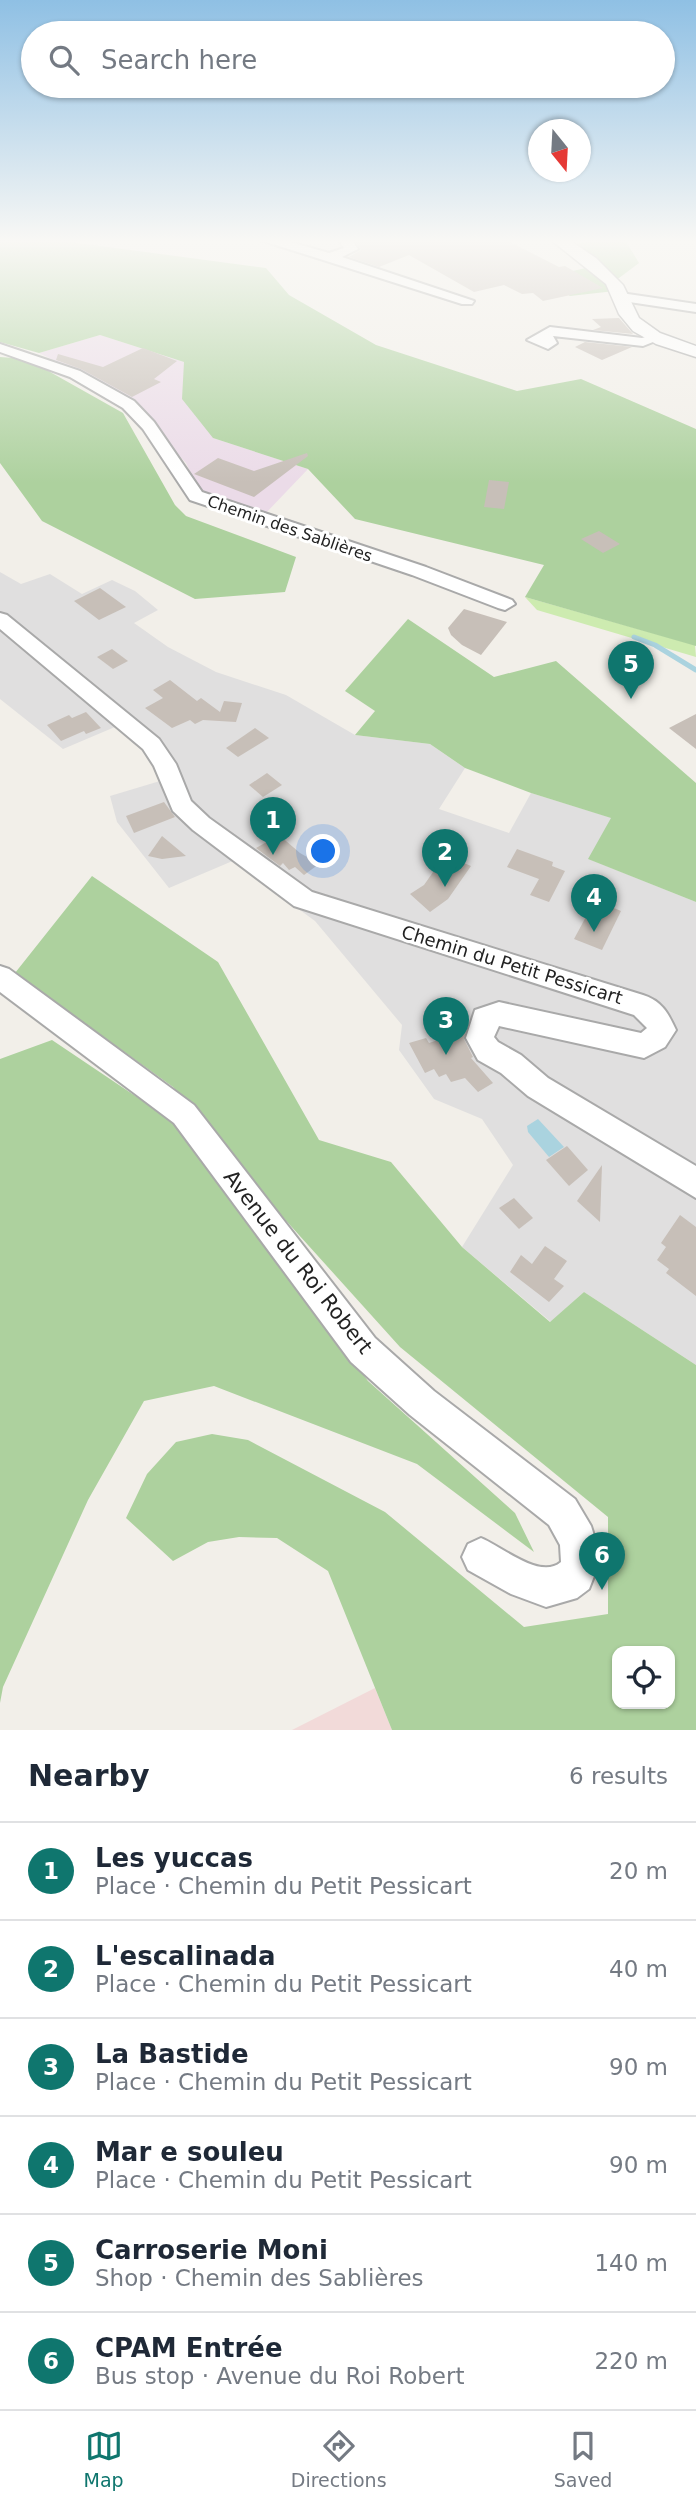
<!DOCTYPE html>
<meta charset="utf-8">
<style>
:root{--surface:#fff;--page:#f6f6f7;--text:#1f2937;--muted:#747a83;--line:#e0e1e3;--accent:#0f766e}
body{margin:0;font-family:"DejaVu Sans",sans-serif;background:var(--page);color:var(--text)}
.controls{position:absolute;right:21px;bottom:21px;display:grid;overflow:hidden;border-radius:14px;box-shadow:0 2px 5px #0004}
.controls button{width:63px;height:63px;display:grid;place-items:center;padding:0;border:0;border-bottom:2px solid var(--line);background:var(--surface);color:var(--text);font:35px sans-serif}
.compass{position:absolute;left:528px;top:119px;width:63px;height:63px;border-radius:50%;background:var(--surface);box-shadow:0 2px 5px #0004;rotate:162deg}
.you{position:absolute;left:324px;top:852px;width:24px;height:24px;margin:-18px;border:5px solid #fff;border-radius:50%;background:#1a73e8;box-shadow:0 0 0 10px #1a73e833}
.badge{display:grid;place-items:center;width:46px;height:46px;border-radius:50%;background:var(--accent);color:#fff;font-size:23px;font-weight:700}
.pin{position:absolute;translate:-50% -58px;filter:drop-shadow(0 2px 4px #0008)}
.pin::after{content:'';position:absolute;top:37px;width:24px;height:21px;background:inherit;clip-path:polygon(0 0,100% 0,50% 100%)}
.list{margin:0;padding:0;list-style:none}
h2{display:flex;justify-content:space-between;align-items:center;height:91px;margin:0;padding:0 28px;font-size:30px}
h2 small{font-size:23px;font-weight:400;color:var(--muted)}
.list li{display:grid;grid-template-columns:46px 1fr auto;gap:21px;align-items:center;box-sizing:border-box;height:98px;padding:0 28px;border-top:2px solid var(--line)}
.list b{display:block;font-size:26px;white-space:nowrap}
.list p{margin:0;font-size:23px;white-space:nowrap;color:var(--muted)}
.list em{font-size:23px;font-style:normal;color:var(--muted)}
.icon{flex:none;width:38px;height:38px;fill:none;stroke:currentColor;stroke-width:2;stroke-linecap:round;stroke-linejoin:round}
.map{position:relative;flex:none;width:696px;height:1730px;overflow:hidden}
.search{position:absolute;background:var(--surface);box-shadow:0 2px 5px #0004;left:21px;right:21px;top:21px;height:77px;display:flex;align-items:center;gap:18px;box-sizing:border-box;padding:0 24px;border-radius:38px;color:var(--muted);font-size:26px}
.sheet{height:679px;background:var(--surface)}
nav{display:flex;justify-content:space-around;align-items:center;box-sizing:border-box;height:98px;border-top:2px solid var(--line);background:var(--surface);font-size:19px;color:var(--muted)}
nav a{display:grid;justify-items:center;gap:4px}
nav .on{color:var(--accent)}
.map>svg:first-child{display:block}
.residential{fill:#e0dfdf}
.commercial{fill:#f2dad9}
.industrial{fill:#ebdbe8}
.grass{fill:#cdebb0}
.forest{fill:#add19e;fill-rule:evenodd}
.water{fill:#aad3df}
.lines{fill:none;stroke-linecap:round;stroke-linejoin:round}
.stream{stroke:#aad3df;stroke-width:5}
.building{fill:#c7bfb8}
.minor-casing{stroke:#a9a9a9;stroke-width:4}
.tertiary-casing{stroke:#a9a9a9;stroke-width:3}
.minor{fill:#fff;fill-rule:evenodd}
.tertiary{fill:#fff;fill-rule:evenodd}
.labels{text-anchor:middle;stroke-width:6;stroke-linejoin:round;paint-order:stroke}
.far-street-label{font-size:16px;fill:#222;stroke:#fff}
.street-label{font-size:18px;fill:#222;stroke:#fff}
.near-street-label{font-size:21px;fill:#222;stroke:#fff}
</style>
<div class="map">
<svg width="696" height="1730" viewBox="0 0 696 1730">
<rect width="100%" height="100%" fill="#f2efe9"/>
<!-- residential -->
<polygon class="residential" points="0,572 21,584 50,574 82,594 112,580 135,591 158,610 134,623 168,647 216,672 286,695 355,735 430,744 465,768 439,809 509,833 531,793 612,818 589,859 696,902 696,1365 584,1292 551,1322 462,1247 513,1165 482,1119 434,1099 399,1050 402,1025 315,921 282,897 242,857 169,888 117,822 110,796 160,781 150,752 122,724 63,749 0,699"/>
<!-- commercial -->
<polygon class="commercial" points="375,1688 392,1730 292,1730"/>
<!-- industrial -->
<polygon class="industrial" points="100,335 184,362 213,438 308,469 265,514 199,491 186,463 121,393 39,353"/>
<!-- grass -->
<polygon class="grass" points="525,597 695,645 696,657 537,610"/>
<!-- forest -->
<g class="forest">
<polygon points="0,240 55,240 266,268 289,295 376,345 517,391 581,379 696,429 696,646 525,597 544,565 355,519 308,469 213,438 182,399 184,362 100,335 39,353 0,342"/>
<polygon points="605,240 625,240 639,263 611,284 615,291 570,296 542,278 599,265 573,244"/>
<polygon points="0,357 27,359 123,413 175,505 186,516 296,557 285,592 195,599 42,521 0,463"/>
<polygon points="408,619 494,677 556,661 696,783 696,902 588,859 611,818 531,793 465,768 430,744 355,735 375,711 345,691"/>
<path d="M 92,876 L 218,962 L 319,1140 L 391,1162 L 462,1247 L 550,1322 L 584,1292 L 696,1365 L 696,1730 L 392,1730 L 328,1571 L 277,1538 L 239,1537 L 208,1542 L 173,1561 L 126,1518 L 147,1474 L 176,1442 L 212,1434 L 248,1440 L 385,1512 L 524,1627 L 608,1614 L 608,1517 L 400,1347 L 262,1194 L 173,1087 L 15,973 ZM 617,1651 L 670,1651 L 670,1704 L 617,1704 Z"/>
<polygon points="52,1040 177,1124 368,1381 515,1513 534,1552 417,1464 214,1386 144,1401 88,1500 3,1687 0,1703 0,1059"/>
</g>
<!-- water -->
<polygon class="water" points="538,1119 564,1147 549,1157 528,1132 527,1126"/>
<g class="lines">
<!-- stream -->
<polyline class="stream" points="634,637 655,645 696,670"/>
</g>
<!-- building -->
<g class="building">
<polygon points="355,240 506,240 559,267 565,266 603,288 543,301 533,293 522,294 504,285 474,292 409,255 379,267 349,257 361,250"/>
<polygon points="619,318 633,334 593,330 601,327 592,319"/>
<polygon points="585,342 632,347 602,360 575,347"/>
<polygon points="143,348 177,361 154,379 161,382 132,397 81,369 56,360 58,354 103,367"/>
<polygon points="307,453 308,456 254,497 194,474 218,458 254,471"/>
<polygon points="489,480 509,482 504,509 484,507"/>
<polygon points="599,531 620,544 603,553 581,539"/>
<polygon points="100,588 126,607 99,620 74,601"/>
<polygon points="464,609 507,622 481,655 462,645 451,635 448,628"/>
<polygon points="112,649 128,661 113,669 97,657"/>
<polygon points="170,680 197,701 201,698 220,712 224,701 242,703 236,722 203,720 195,724 190,720 172,728 145,708 163,698 153,690"/>
<polygon points="86,712 101,728 86,734 84,731 61,741 47,725 69,715 72,718"/>
<polygon points="696,714 696,749 669,728"/>
<polygon points="255,728 269,738 238,757 226,748"/>
<polygon points="267,773 282,785 263,797 249,785"/>
<polygon points="164,802 175,817 134,833 126,816"/>
<polygon points="279,835 300,853 319,864 304,875 295,867 289,870 283,863 280,866 256,848"/>
<polygon points="162,836 186,856 162,859 148,856"/>
<polygon points="517,849 553,862 552,866 565,871 549,902 530,895 539,879 507,867"/>
<polygon points="445,855 471,866 448,899 430,912 410,894 424,885"/>
<polygon points="595,900 621,911 602,950 574,939"/>
<polygon points="459,1008 467,1027 464,1039 473,1057 471,1058 493,1083 478,1092 465,1078 451,1082 446,1074 439,1077 434,1069 425,1073 409,1043 426,1038 429,1043 456,1034"/>
<polygon points="567,1146 588,1170 569,1186 546,1160"/>
<polygon points="602,1165 600,1222 577,1201"/>
<polygon points="514,1198 533,1218 519,1229 499,1208"/>
<polygon points="680,1215 696,1227 696,1296 666,1273 669,1269 657,1260 666,1247 661,1243"/>
<polygon points="545,1246 567,1261 554,1279 564,1286 549,1302 510,1272 521,1255 532,1264"/>
</g>
<g class="lines">
<defs>
<g id="minor">
<polygon points="260,240 283,240 329,253 344,248 339,240 352,240 358,249 342,257 474,301 472,304 462,304"/>
<polygon points="621,293 696,304 696,312 616,300 616,294"/>
<polygon points="550,327 642,338 656,334 663,338 643,346 553,336 557,343 548,349 527,340"/>
<polygon points="0,344 80,371 134,401 154,422 202,492 426,567 512,600 515,604 505,610 498,608 412,575 190,500 143,429 123,408 70,377 0,352"/>
<path d="M 0,613 L 7,615 L 159,739 L 176,764 L 191,801 L 209,818 L 312,892 L 643,995 C 662,1001 668,1013 676,1030 L 665,1047 L 644,1058 L 499,1026 L 494,1037 L 498,1042 L 521,1055 L 548,1078 L 696,1166 L 696,1198 L 528,1096 L 501,1073 L 478,1060 L 466,1038 L 475,1010 L 499,1002 L 641,1033 L 647,1028 L 634,1015 L 294,906 L 193,830 L 173,811 L 154,766 L 143,749 L 0,629 Z"/>
<path d="M 0,966 L 9,969 L 194,1105 L 375,1338 L 434,1391 L 575,1499 L 591,1526 L 601,1558 L 589,1589 L 577,1598 L 546,1607 L 511,1594 L 468,1570 L 462,1557 L 468,1544 L 481,1538 C 503,1547 540,1580 561,1562 L 560,1545 L 549,1525 L 410,1415 L 351,1362 L 174,1123 L 0,992 Z"/>
</g>
<polygon id="tertiary" points="551,240 569,240 596,258 623,285 639,318 660,333 696,346 696,357 656,344 633,331 619,314 606,284"/>
</defs>
<!-- minor casing -->
<use href="#minor" class="minor-casing"/>
<!-- tertiary casing -->
<use href="#tertiary" class="tertiary-casing"/>
<!-- minor -->
<use href="#minor" class="minor"/>
<!-- tertiary -->
<use href="#tertiary" class="tertiary"/>
</g>
<!-- sky -->
<linearGradient id="sky" x2="0" y2="1"><stop stop-color="#8fc0e4"/><stop offset="0.5" stop-color="#f9f8f5"/><stop offset="1" stop-color="#f9f8f5" stop-opacity="0"/></linearGradient>
<rect width="696" height="483" fill="url(#sky)"/>
<g class="labels">
<!-- far-street labels -->
<g class="far-street-label">
<text transform="translate(290 528) rotate(19)" y="6">Chemin des Sablières</text>
</g>
<!-- street labels -->
<g class="street-label">
<text transform="translate(512 965) rotate(17)" y="6">Chemin du Petit Pessicart</text>
</g>
<!-- near-street labels -->
<g class="near-street-label">
<text transform="translate(298 1262) rotate(52)" y="7">Avenue du Roi Robert</text>
</g>
</g>
</svg>
<div class="controls">
<button><svg class="icon" aria-label="locate" viewBox="0 0 24 24"><circle cx="12" cy="12" r="6"/><path d="M12 2v4M12 18v4M2 12h4M18 12h4"/></svg></button>
</div>
<svg class="compass" viewBox="-18 -18 36 36"><path d="M0-13l5 13h-10z" fill="#e53935"/><path d="M0 13l5-13h-10z" fill="#747a83"/></svg>
<div class="you"></div>
<div class="pin badge" style="left:273px;top:855px">1</div>
<div class="pin badge" style="left:445px;top:887px">2</div>
<div class="pin badge" style="left:446px;top:1055px">3</div>
<div class="pin badge" style="left:594px;top:932px">4</div>
<div class="pin badge" style="left:631px;top:699px">5</div>
<div class="pin badge" style="left:602px;top:1590px">6</div>
<div class="search"><svg class="icon" aria-label="search" viewBox="0 0 24 24"><circle cx="10" cy="10" r="6"/><path d="M15 15l6 6"/></svg>Search here</div>
</div>
<section class="sheet">
<h2>Nearby<small>6 results</small></h2>
<ul class="list">
<li><span class="badge">1</span><div><b>Les yuccas</b><p>Place · Chemin du Petit Pessicart</p></div><em>20 m</em></li>
<li><span class="badge">2</span><div><b>L'escalinada</b><p>Place · Chemin du Petit Pessicart</p></div><em>40 m</em></li>
<li><span class="badge">3</span><div><b>La Bastide</b><p>Place · Chemin du Petit Pessicart</p></div><em>90 m</em></li>
<li><span class="badge">4</span><div><b>Mar e souleu</b><p>Place · Chemin du Petit Pessicart</p></div><em>90 m</em></li>
<li><span class="badge">5</span><div><b>Carroserie Moni</b><p>Shop · Chemin des Sablières</p></div><em>140 m</em></li>
<li><span class="badge">6</span><div><b>CPAM Entrée</b><p>Bus stop · Avenue du Roi Robert</p></div><em>220 m</em></li>
</ul>
</section>
<nav>
<a class="on"><svg class="icon" aria-label="map" viewBox="0 0 24 24"><path d="M3 6l6-2 6 2 6-2v14l-6 2-6-2-6 2zM9 4v14M15 6v14"/></svg>Map</a>
<a><svg class="icon" aria-label="directions" viewBox="0 0 24 24"><path d="M12 3l9 9-9 9-9-9zM9 14v-3h6M13 9l2 2-2 2"/></svg>Directions</a>
<a><svg class="icon" aria-label="saved" viewBox="0 0 24 24"><path d="M7 4h10v16l-5-4-5 4z"/></svg>Saved</a>
</nav>
